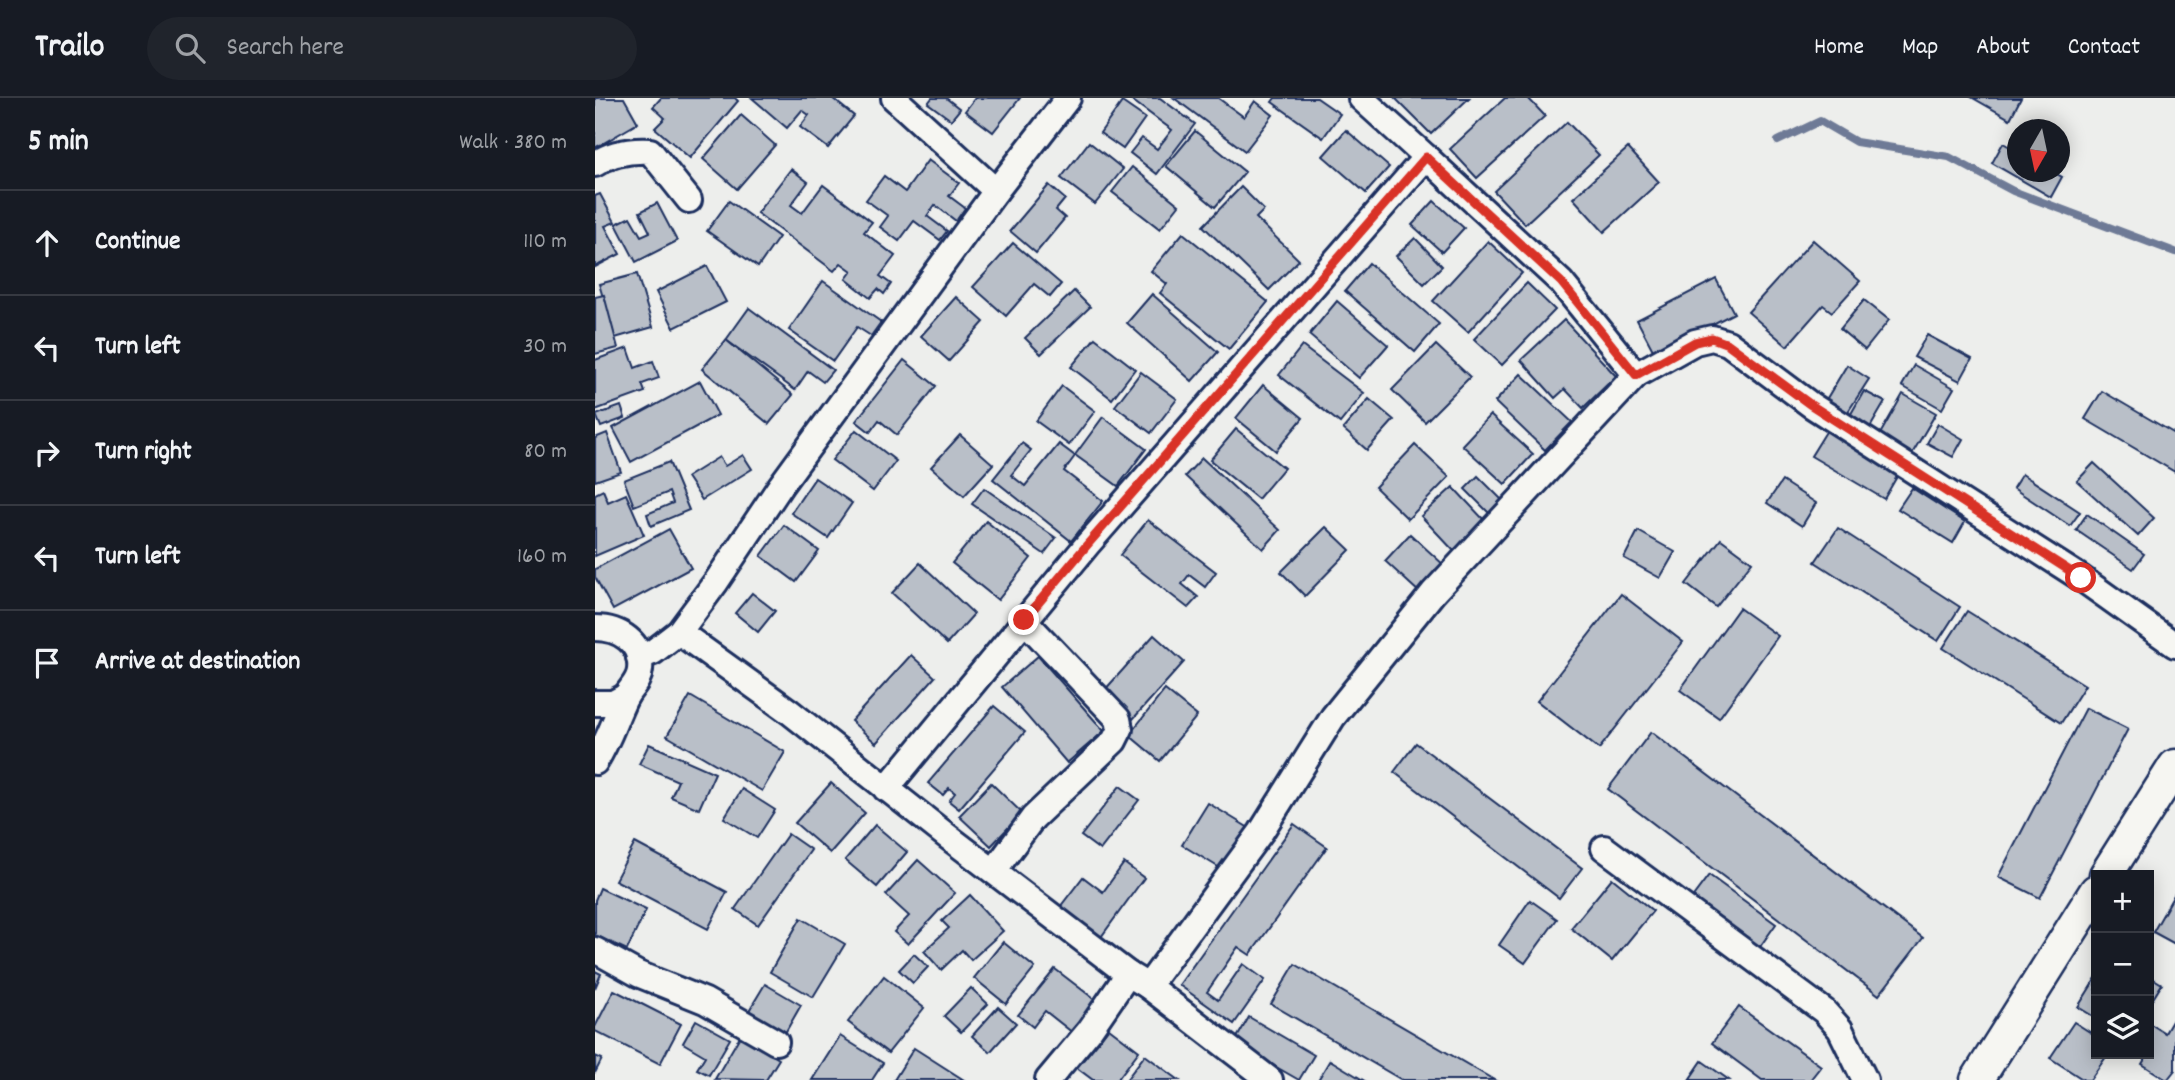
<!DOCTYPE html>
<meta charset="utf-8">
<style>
:root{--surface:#171b24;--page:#20242c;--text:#f1f3f6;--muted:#9ea1a6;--line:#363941}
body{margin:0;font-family:Dekko,sans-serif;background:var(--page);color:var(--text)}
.controls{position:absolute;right:21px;bottom:21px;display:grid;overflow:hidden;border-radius:0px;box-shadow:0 4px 18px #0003}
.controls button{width:63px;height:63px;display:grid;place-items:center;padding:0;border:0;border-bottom:2px solid var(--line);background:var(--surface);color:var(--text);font:35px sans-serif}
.compass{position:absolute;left:1412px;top:21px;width:63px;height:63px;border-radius:50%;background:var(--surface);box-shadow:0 4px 18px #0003;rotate:189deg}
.stop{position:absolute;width:21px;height:21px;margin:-16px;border:5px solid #d93025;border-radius:50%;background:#fff}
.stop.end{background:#d93025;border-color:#fff;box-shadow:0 2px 7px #0008}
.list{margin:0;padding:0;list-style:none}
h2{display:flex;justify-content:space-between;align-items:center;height:91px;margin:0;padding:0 28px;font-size:30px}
h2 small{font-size:23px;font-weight:400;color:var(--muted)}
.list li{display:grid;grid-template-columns:46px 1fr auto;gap:21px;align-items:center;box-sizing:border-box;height:105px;padding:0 28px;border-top:2px solid var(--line)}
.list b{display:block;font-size:26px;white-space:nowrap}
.list em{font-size:23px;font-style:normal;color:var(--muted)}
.icon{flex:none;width:38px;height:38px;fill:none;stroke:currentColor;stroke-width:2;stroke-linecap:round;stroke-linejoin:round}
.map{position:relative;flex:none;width:1580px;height:982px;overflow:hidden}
header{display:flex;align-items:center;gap:42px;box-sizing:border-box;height:98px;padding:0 35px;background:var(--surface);border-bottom:2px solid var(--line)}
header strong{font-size:33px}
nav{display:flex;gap:38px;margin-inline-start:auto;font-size:24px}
.search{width:490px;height:63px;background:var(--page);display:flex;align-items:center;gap:18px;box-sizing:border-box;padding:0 24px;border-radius:38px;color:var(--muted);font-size:26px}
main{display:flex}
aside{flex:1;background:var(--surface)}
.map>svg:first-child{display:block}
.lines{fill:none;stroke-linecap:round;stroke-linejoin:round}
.stream{stroke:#6e7a96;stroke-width:8}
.building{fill:#b9bfc8;stroke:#1b2f5e;stroke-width:2}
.minor-casing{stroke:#1b2f5e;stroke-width:30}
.major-casing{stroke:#1b2f5e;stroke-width:37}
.minor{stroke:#f6f6f2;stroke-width:24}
.major{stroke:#f6f6f2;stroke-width:32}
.route{stroke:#d93025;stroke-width:9}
</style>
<header>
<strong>Trailo</strong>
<div class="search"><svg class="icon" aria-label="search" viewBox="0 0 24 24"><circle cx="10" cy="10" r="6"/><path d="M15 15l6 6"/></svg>Search here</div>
<nav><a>Home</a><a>Map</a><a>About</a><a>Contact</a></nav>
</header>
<main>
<aside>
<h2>5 min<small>Walk · 380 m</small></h2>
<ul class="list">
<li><svg class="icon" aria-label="ahead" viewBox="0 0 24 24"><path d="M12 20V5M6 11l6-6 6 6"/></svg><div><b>Continue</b></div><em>110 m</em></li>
<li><svg class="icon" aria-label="left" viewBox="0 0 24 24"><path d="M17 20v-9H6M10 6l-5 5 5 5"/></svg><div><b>Turn left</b></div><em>30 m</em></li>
<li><svg class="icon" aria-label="right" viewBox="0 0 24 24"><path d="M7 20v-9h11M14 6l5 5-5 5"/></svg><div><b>Turn right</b></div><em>80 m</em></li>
<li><svg class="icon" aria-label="left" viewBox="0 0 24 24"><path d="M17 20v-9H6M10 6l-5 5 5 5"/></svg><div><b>Turn left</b></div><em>160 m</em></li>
<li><svg class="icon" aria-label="arrive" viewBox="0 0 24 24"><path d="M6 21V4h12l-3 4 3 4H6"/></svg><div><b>Arrive at destination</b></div></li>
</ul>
</aside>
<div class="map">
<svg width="1580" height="982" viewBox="0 0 1580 982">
<rect width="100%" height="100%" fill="#edeeec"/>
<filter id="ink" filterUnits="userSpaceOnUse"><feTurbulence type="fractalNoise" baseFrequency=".0143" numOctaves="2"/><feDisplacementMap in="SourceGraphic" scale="14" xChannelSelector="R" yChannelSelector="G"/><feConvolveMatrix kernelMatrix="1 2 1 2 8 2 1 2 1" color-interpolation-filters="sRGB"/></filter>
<g filter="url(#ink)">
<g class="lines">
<!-- stream -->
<polyline class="stream" points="1183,43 1225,23 1261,44 1354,59 1418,93 1580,154"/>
</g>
<!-- building -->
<g class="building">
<polygon points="0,0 29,0 43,25 0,50"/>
<polygon points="66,0 140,0 143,3 95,60 60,30 70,20 58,9"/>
<polygon points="157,0 237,0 259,18 233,50 205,29 214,17 207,12 192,30"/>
<polygon points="337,0 351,0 365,11 356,22 333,5"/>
<polygon points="380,0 425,0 398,34 370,13"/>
<polygon points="534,0 565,0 600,26 562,76 535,55 547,40 562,51 577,32"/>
<polygon points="579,0 623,0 649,19 660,3 678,17 650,53"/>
<polygon points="680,0 722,0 745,16 728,40 677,4"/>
<polygon points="800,0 874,0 836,36"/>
<polygon points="910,0 933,0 950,18 882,80 855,51"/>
<polygon points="1378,0 1426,0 1415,21"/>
<polygon points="527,4 550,20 528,51 505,35"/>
<polygon points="146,17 180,47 142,91 108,61"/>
<polygon points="972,24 1004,57 930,126 899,93"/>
<polygon points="751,32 794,69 771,95 728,58"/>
<polygon points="600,33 650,74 620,109 571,68"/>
<polygon points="494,44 528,71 500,106 466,80"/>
<polygon points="1408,45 1422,53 1422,74 1458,74 1467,79 1456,99 1397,65"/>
<polygon points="1033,50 1064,84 1009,134 978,100"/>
<polygon points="333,62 364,85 354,98 370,110 361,123 340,107 332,118 352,133 345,142 319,123 304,143 285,129 293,118 271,102 289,78 310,94"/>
<polygon points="537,69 584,107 565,131 517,94"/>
<polygon points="196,71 213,84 196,107 207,115 228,87 277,124 269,134 300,158 285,178 296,186 289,196 283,191 275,200 251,181 257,173 246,165 239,173 162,115"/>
<polygon points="454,87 470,101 461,112 470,120 441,155 415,133"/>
<polygon points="646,89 669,112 661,120 704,162 674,192 608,128"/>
<polygon points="5,96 20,124 10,128 25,156 0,169 0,98"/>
<polygon points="134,103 184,139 163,169 112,133"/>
<polygon points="839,103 869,130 847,154 817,127"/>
<polygon points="62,105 82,143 41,164 21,126 35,119 46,138 55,134 45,114"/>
<polygon points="588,135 673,204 634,251 565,195 572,186 556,173"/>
<polygon points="820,140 847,168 829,186 801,158"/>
<polygon points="1218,142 1265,183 1237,214 1228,207 1192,248 1153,214"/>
<polygon points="893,143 927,175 873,234 838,203"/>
<polygon points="418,145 466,186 455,199 439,186 411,218 378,189"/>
<polygon points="774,165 844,226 820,254 750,193"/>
<polygon points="112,168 131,204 79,230 61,194"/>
<polygon points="42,176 58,229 20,240 4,186"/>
<polygon points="1121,181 1139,215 1060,256 1042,222"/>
<polygon points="228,183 286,224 276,238 262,229 238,263 194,232"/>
<polygon points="932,185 960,212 907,267 879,241"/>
<polygon points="479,193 495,209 446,256 430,240"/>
<polygon points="557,196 623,254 597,283 532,225"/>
<polygon points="9,197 23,250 0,256 0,199"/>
<polygon points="361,199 389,224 354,263 326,238"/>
<polygon points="1269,202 1294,222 1270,252 1245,231"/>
<polygon points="742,203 793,247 764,280 714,237"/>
<polygon points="154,210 238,272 228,284 213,273 200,292 131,242"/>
<polygon points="969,222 1021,278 988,310 970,291 960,300 926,262"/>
<polygon points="1332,237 1377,261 1365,283 1319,259"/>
<polygon points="500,240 540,271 517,301 476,269"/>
<polygon points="131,242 198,297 174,326 107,271"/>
<polygon points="841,247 875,279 830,324 797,292"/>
<polygon points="707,248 769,295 745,325 684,277"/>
<polygon points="33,250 40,270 58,263 64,280 47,286 50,294 0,312 0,262"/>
<polygon points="309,262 341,288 302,337 284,322 275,334 261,323"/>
<polygon points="1252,267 1274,281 1247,323 1226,310"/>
<polygon points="1319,267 1359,290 1347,311 1307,288"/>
<polygon points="546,274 582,301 556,335 520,308"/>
<polygon points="926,276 977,324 950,352 900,304"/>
<polygon points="105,283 123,317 36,364 18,330"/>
<polygon points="668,287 708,320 681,353 641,320"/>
<polygon points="467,288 500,313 474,347 441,323"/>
<polygon points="1269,293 1290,304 1273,333 1253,321"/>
<polygon points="1507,293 1580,336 1580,374 1490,321"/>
<polygon points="1308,296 1341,315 1314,361 1281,343"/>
<polygon points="774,301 799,322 772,352 748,331"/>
<polygon points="26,308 30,320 6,329 1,317"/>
<polygon points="895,317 938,356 910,386 867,347"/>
<polygon points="508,319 551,351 523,388 480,357"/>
<polygon points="1343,326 1368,341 1358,359 1332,345"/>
<polygon points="641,331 689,370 663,401 615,362"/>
<polygon points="261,332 301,363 278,393 237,362"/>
<polygon points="1232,332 1304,375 1289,401 1216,358"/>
<polygon points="12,335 26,374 0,383 0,340"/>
<polygon points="365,337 398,366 369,398 336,369"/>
<polygon points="427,345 436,352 416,377 430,388 464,346 480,358 469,373 508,403 476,443 398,381"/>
<polygon points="820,347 854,379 813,421 780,389"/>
<polygon points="148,357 157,371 107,402 92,379 124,359 130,368"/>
<polygon points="607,360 685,432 668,451 590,378"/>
<polygon points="74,364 94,412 56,428 52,416 78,405 74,394 39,408 29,382"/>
<polygon points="1499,365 1559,420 1543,438 1482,383"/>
<polygon points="1427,376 1485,414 1475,428 1418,390"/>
<polygon points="883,378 908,403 895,416 870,391"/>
<polygon points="220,380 257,405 233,440 196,415"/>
<polygon points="1187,383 1221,405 1207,428 1172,405"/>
<polygon points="858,389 890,423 859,453 826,418"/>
<polygon points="389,390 461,440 449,456 377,406"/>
<polygon points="1317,390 1370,424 1358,445 1303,411"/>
<polygon points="8,392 13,404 31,396 49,437 0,458 0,396"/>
<polygon points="1492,416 1549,456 1538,471 1481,432"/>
<polygon points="553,422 621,474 610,489 594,477 587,486 603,499 593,510 525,457"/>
<polygon points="391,423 436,460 403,502 357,465"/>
<polygon points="189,427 224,453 201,484 166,458"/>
<polygon points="731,429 755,452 710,498 686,474"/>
<polygon points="1243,430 1365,509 1343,543 1220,464"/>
<polygon points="74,431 96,470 18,512 0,479 0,471"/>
<polygon points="1043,433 1080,454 1065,480 1029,460"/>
<polygon points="815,436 850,468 825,495 790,463"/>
<polygon points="1126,441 1157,464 1121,509 1091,486"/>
<polygon points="325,465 379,516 352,546 297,495"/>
<polygon points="157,495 180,513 163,534 140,515"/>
<polygon points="1026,496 1088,544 1004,651 942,603"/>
<polygon points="1144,510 1183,538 1124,620 1085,592"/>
<polygon points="1372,513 1490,587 1466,625 1348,550"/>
<polygon points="559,537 589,564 538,621 508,594"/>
<polygon points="316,557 340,579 281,645 256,623"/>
<polygon points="443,558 509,633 472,665 407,589"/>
<polygon points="570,592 602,618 565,663 534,637"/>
<polygon points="95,598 190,654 167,693 72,638"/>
<polygon points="399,608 430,634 364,711 354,703 360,695 354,690 348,697 333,685"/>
<polygon points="1491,610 1533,631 1445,800 1403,779"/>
<polygon points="1056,634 1328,840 1284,897 1013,691"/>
<polygon points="821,645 987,770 964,800 799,674"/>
<polygon points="54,646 120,675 104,711 76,699 83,683 44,666"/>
<polygon points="236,685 270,715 235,755 200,725"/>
<polygon points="396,685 427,715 396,748 364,718"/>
<polygon points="525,688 544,702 505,752 486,738"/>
<polygon points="147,691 180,712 162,740 129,720"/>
<polygon points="613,705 654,730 628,772 587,747"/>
<polygon points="699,726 732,749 655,857 643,849 612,894 623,902 648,866 670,882 639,926 584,887"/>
<polygon points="280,727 312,754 282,789 250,762"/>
<polygon points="193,736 216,752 163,827 140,811"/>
<polygon points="40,745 132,794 113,831 20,782"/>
<polygon points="323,762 360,795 313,846 299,834 314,818 291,797"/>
<polygon points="529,765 549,780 506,839 465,809 488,779 508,794"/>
<polygon points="1114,777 1181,826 1164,850 1096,801"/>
<polygon points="1017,780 1058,813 1017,863 976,830"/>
<polygon points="5,790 51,812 32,852 0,837 0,802"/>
<polygon points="375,797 408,833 376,862 367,852 346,872 329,853 354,830 347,823"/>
<polygon points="1579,797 1580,798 1580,846 1558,834"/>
<polygon points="935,802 962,821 930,865 904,847"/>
<polygon points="206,820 250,846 218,899 175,874"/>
<polygon points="408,844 440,870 411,906 379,880"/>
<polygon points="319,856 333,869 318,885 304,872"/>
<polygon points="700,866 899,982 807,982 676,906"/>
<polygon points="460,871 503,904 478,935 450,913 438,929 423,917"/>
<polygon points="0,873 6,876 0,890"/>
<polygon points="289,878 329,910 293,955 253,924"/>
<polygon points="1554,878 1567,886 1554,907"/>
<polygon points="1501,880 1501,920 1483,909"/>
<polygon points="170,886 206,907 189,937 152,916"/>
<polygon points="376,890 393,906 366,934 349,918"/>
<polygon points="19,892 86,926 65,966 0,933 0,929"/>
<polygon points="403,909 421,925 395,954 377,938"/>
<polygon points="1144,909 1226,968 1215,982 1167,982 1117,945"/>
<polygon points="1580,918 1580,972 1572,982 1547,966 1555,953 1554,925 1570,935"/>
<polygon points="654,919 719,957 704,982 639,945"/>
<polygon points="101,922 135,941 114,977 102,971 110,958 88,945"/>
<polygon points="1479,924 1501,938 1501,956 1513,956 1495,982 1489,982 1455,960"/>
<polygon points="514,930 544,953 522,982 498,982 482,970"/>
<polygon points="145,938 184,961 171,982 120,981"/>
<polygon points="245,938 288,965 277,982 217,982"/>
<polygon points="319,950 369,982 299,982"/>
<polygon points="550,957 584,982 531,982"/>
<polygon points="0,958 7,961 0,975"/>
<polygon points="735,962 768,982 723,982"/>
<polygon points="1107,963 1134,982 1094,982"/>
</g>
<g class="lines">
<defs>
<g id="minor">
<polyline points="299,0 401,93"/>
<polyline points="766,0 831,59"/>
<path d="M 0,66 C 16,55 36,52 55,53 L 94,102"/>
<path d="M 0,530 C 24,530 48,544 45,572 C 44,584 35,590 30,600 C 19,623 14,642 0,664"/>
<polyline points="84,534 195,614 352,738 533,876 553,888 675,982"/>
<polyline points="44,559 58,554 84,534 121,484 186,387 401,93 473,0"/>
<polyline points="0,605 18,605 31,598"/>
<polyline points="291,691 492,447 831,59 966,184 1041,277"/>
<polyline points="1009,750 1229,913 1245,931 1270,982"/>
<polyline points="399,773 438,720 519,643 525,631 523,621 429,522"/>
<polyline points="0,852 43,876 110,903 181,944"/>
<polyline points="553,888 666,734 738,619 838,495 1041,277 1100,244 1117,240 1133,245 1216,307 1486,480 1580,547"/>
<polyline points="453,982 494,933 533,876"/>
</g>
<g id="major">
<polyline points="1511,777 1580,668"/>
<polyline points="1382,982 1501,793"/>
</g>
</defs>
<!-- minor casing -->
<use href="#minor" class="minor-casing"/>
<!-- major casing -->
<use href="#major" class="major-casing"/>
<!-- minor -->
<use href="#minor" class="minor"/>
<!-- major -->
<use href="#major" class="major"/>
</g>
</g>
<g class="lines" filter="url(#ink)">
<!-- route -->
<polyline class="route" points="429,522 492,447 831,59 966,184 1041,277 1100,244 1117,240 1133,246 1216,307 1486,480"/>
</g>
</svg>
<div class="controls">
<button>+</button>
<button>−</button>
<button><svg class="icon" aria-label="layers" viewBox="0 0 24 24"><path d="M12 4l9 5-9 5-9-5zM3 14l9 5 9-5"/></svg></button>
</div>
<svg class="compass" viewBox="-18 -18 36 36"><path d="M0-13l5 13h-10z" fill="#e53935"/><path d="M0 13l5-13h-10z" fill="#9ea1a6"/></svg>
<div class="stop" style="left:1486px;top:480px"></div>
<div class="stop end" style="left:429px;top:522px"></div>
</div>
</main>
